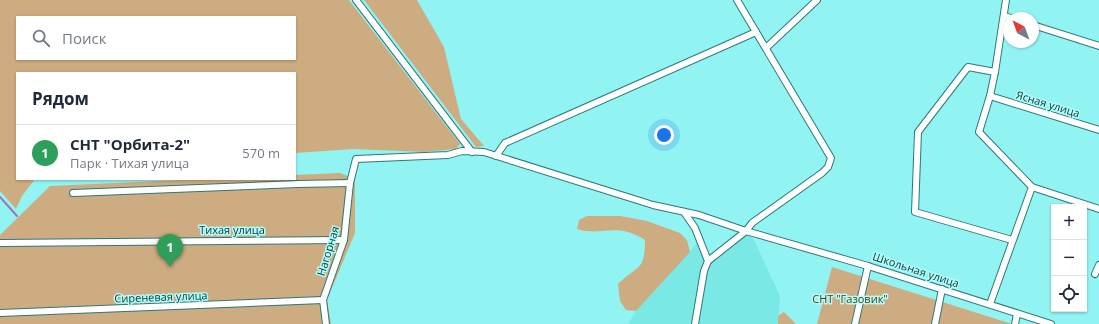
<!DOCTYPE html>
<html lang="ru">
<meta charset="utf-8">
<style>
:root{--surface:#fff;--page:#f6f6f7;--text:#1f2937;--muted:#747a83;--line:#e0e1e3;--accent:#0f766e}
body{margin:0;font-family:"Open Sans",sans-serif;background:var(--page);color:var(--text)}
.controls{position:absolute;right:12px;bottom:12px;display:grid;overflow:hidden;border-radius:0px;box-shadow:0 1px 3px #0004}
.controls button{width:36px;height:36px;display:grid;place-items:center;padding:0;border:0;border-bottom:1px solid var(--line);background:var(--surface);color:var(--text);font:20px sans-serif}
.compass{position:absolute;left:1003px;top:12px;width:36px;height:36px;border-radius:50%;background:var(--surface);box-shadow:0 1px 3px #0004;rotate:319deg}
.you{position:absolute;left:664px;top:135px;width:14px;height:14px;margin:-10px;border:3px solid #fff;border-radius:50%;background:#1a73e8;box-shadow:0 0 0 6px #1a73e833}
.badge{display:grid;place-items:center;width:26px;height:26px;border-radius:50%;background:var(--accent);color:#fff;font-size:13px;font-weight:700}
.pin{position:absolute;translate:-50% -33px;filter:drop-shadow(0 1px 2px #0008)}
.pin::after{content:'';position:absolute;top:21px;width:14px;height:12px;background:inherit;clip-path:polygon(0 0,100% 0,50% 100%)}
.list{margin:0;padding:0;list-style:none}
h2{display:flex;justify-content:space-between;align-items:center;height:52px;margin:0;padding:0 16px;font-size:17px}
h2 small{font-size:13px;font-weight:400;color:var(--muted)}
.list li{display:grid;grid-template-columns:26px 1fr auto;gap:12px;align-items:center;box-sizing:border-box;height:56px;padding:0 16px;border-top:1px solid var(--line)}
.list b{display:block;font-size:15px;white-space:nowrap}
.list p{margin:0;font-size:13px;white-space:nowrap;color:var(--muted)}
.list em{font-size:13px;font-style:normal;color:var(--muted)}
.icon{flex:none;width:22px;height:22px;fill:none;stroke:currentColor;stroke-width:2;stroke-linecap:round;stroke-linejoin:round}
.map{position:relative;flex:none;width:1099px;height:324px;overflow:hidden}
.search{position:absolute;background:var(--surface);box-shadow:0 1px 3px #0004;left:16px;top:16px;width:280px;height:44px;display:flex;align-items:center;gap:10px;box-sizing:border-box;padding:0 14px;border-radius:0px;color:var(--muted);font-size:15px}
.panel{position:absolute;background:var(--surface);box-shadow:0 1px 3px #0004;left:16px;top:72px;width:280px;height:108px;border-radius:0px}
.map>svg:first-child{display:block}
.built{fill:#7ae8e5}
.green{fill:#ceac81;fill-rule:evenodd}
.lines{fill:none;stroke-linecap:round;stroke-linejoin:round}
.stream{stroke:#a076b6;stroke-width:2}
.minor-casing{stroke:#2c7978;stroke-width:8}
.minor{stroke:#fff;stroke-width:6}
.labels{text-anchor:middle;stroke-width:3;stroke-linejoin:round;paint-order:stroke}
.street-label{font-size:11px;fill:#0b3736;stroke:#b2fefc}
.park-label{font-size:11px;fill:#5a3900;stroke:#b2fefc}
</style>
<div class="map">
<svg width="1099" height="324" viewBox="0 0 1099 324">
<rect width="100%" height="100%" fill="#92f4f2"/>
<!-- built -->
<polygon class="built" points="746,231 754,240 780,296 778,324 628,324 636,311 700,240 708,261"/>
<!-- green -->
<g class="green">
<path d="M 0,0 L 349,0 L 460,144 L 456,149 L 424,152 L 353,149 L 295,153 L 295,73 L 17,73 L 17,179 L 35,179 L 22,196 L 16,209 L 0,191 ZM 17,17 L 295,17 L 295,59 L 17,59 Z"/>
<polygon points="364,0 417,0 444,47 461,119 484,146 476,147"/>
<polygon points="340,173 355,179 355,233 327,300 331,324 0,324 0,235 50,186 204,179 295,179 295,175"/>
<path d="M 587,216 L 620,216 L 647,221 L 680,233 L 687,240 L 690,252 L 636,311 L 626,310 L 620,301 L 618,284 C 637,265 645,272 645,240 C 616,221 604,237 577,229 L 579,220 Z"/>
<polygon points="832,267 1012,324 817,324"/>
<polygon points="784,312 796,324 778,324 778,316"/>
</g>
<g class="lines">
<!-- stream -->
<polyline class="stream" points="0,197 17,216"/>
<defs>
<g id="minor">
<polyline points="356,0 472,152"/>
<polyline points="1004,16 1011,18"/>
<polyline points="1033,25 1099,46"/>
<polyline points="766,48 817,0"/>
<polyline points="995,72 968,67 918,132 915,212 1012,240"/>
<polyline points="990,96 1099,130"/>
<polyline points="496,156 505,143 756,32"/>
<polyline points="1032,187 1099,209"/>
<polyline points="73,193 298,184 350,183"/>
<polyline points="684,212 695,228 708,261"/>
<polyline points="0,243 344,240"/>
<polyline points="1095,274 1099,265"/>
<polyline points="990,304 1032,187 979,132 990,96 995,72 1006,0"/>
<polyline points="0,313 323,300"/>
<polyline points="326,324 323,300 344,240 350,183 356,159 448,155 462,151 484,152 653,205 699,215 746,231 868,266 1051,324"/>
<polyline points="695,324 704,271 708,261 746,231 752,223 822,173 828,167 831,158 737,0"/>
<polyline points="855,324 868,266"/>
<polyline points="935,324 942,289"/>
<polyline points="1015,324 1017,314"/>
</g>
</defs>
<!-- minor casing -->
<use href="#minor" class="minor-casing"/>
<!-- minor -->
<use href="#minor" class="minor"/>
</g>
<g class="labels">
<!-- street labels -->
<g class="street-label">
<text transform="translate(1048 104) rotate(17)" y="4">Ясная улица</text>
<text x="232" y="234">Тихая улица</text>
<text transform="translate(328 251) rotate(-73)" y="4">Нагорная</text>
<text transform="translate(916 270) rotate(18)" y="4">Школьная улица</text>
<text transform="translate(161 297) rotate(-2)" y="4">Сиреневая улица</text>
</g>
<!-- park labels -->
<g class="park-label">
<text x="850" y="303">СНТ "Газовик"</text>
</g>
</g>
</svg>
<div class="controls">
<button>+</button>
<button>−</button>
<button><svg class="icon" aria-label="locate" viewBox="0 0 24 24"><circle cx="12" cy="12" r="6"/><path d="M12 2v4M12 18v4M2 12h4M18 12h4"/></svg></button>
</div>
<svg class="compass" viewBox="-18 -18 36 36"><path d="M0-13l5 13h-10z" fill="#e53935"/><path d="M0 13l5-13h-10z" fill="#747a83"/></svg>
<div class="you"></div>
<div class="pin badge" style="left:170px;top:267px;background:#2e9e5b">1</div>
<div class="search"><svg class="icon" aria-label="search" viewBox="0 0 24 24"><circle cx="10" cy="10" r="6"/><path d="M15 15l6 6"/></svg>Поиск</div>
<section class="panel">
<h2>Рядом<small></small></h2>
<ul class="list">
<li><span class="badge" style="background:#2e9e5b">1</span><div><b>СНТ &quot;Орбита-2&quot;</b><p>Парк · Тихая улица</p></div><em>570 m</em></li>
</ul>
</section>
</div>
